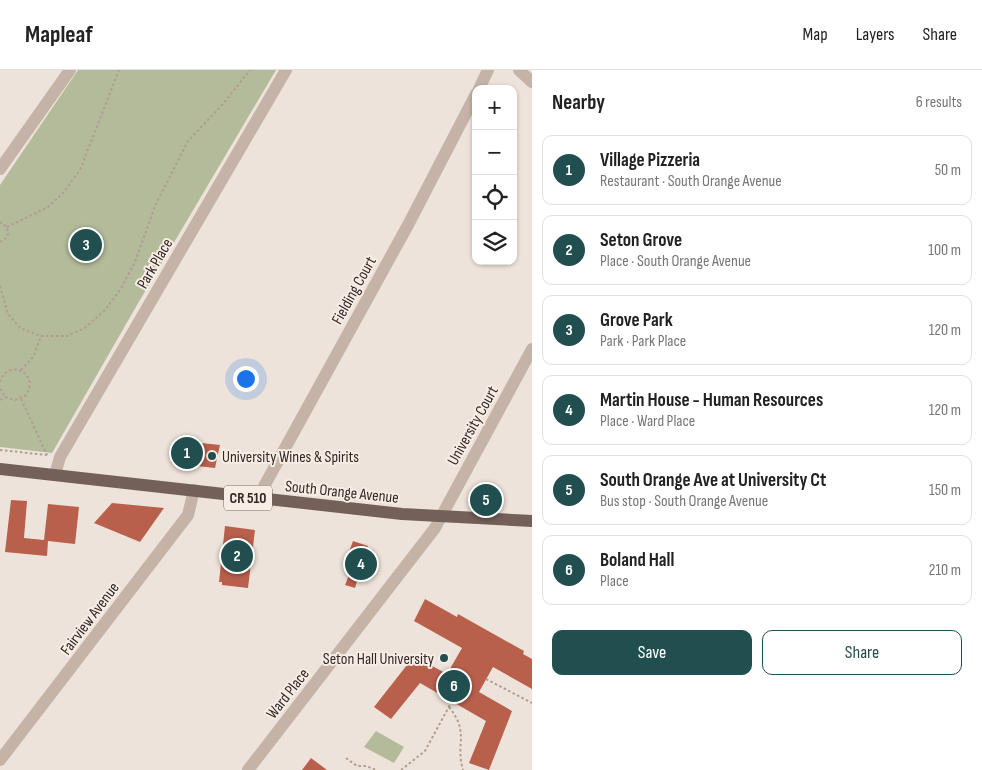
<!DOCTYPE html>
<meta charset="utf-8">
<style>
:root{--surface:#fff;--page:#f6f6f6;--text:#222;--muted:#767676;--line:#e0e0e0;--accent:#214f4f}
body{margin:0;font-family:"Sofia Sans Condensed",sans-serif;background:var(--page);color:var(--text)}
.controls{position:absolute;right:15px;top:15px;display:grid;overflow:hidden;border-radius:10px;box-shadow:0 1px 4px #0004}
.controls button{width:45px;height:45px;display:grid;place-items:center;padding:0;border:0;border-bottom:1px solid var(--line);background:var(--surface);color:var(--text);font:25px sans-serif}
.you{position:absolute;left:245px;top:308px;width:18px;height:18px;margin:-12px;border:4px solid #fff;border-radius:50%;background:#1a73e8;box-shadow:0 0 0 8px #1a73e833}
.badge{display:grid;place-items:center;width:32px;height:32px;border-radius:50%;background:var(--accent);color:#fff;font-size:16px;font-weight:700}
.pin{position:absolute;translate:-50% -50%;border:2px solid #fff;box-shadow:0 1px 5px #0006}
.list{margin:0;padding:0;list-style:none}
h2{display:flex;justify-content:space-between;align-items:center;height:65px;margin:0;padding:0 20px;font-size:21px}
h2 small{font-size:16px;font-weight:400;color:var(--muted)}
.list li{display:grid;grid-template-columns:32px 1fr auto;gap:15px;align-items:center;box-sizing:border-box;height:70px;margin:0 10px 10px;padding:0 10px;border:1px solid var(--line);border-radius:10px}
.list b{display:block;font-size:19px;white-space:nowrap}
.list p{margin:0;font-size:16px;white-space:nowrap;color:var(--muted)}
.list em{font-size:16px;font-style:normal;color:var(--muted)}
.actions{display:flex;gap:10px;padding:15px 20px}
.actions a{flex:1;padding:11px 0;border:1px solid var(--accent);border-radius:10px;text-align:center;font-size:18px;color:var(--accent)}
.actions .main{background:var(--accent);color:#fff}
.icon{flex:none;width:28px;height:28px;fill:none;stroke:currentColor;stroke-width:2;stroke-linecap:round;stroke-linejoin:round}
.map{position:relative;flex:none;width:532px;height:700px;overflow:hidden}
header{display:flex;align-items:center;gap:30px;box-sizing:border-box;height:70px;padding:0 25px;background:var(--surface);border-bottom:1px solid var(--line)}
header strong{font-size:24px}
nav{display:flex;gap:28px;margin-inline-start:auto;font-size:18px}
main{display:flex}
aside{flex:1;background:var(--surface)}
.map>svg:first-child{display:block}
.green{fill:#b3bb9b}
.building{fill:#b9604d}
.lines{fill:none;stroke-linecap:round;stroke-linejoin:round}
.path{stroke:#b09d92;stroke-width:2;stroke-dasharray:2.5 2.5;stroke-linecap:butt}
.minor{stroke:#c5b3a7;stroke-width:12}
.major{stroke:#726059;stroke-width:12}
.poi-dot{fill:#214f4f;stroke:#f7ede5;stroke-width:2}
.labels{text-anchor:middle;stroke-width:4;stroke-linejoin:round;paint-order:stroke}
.shield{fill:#f7ede5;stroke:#6d6460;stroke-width:1}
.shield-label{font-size:15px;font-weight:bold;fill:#322927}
.street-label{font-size:16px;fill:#322927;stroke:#f7ede5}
.poi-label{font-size:16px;fill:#322927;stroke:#f7ede5;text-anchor:start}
</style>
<header>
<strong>Mapleaf</strong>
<nav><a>Map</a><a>Layers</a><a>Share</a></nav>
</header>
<main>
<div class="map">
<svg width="532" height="700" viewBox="0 0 532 700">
<rect width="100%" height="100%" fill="#eee3da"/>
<!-- green -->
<g class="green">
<polygon points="78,0 276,0 137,235 52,383 0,377 0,115"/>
<polygon points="376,661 404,677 394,693 364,677"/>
</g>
<!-- building -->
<g class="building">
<polygon points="183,371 220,375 215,398 171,393 178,378 182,379"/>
<polygon points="11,430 27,431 24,468 44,470 48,434 79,437 75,474 48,471 47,486 5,482"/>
<polygon points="112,433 164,438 140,472 94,453"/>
<polygon points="225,456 255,460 248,518 222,515 222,512 219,512"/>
<polygon points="353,471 368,476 367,478 374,481 370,493 373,496 373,498 368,500 367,506 364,505 363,510 358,508 355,518 345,515 349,505 346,504 352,483 349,482"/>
<polygon points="425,529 457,547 458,544 524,581 523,584 532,589 532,619 493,597 479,622 512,641 489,700 469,693 486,651 420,613 391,649 374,637 414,586 447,604 462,578 414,551"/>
<polygon points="311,688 327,700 302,700"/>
</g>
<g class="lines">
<!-- path -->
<g class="path">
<polyline points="0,152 7,157 8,164 5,169 0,172"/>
<polyline points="7,157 48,137 63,123 80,100 119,0"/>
<polyline points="0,216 8,244 20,258 41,266 67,266 85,258 105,240 120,220 135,192 155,136 188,71 223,34 250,0"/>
<polyline points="21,300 33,287 41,266"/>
<path d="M 0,312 C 8,287 42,304 25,326 L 15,330 L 5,327 L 0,318"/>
<polyline points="21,329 47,385"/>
<polyline points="0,330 5,327"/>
<polyline points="0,380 47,385"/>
<polyline points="486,609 532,633"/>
<path d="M 449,637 C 470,663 455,673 463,700"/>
<polyline points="346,688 357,696 366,696 376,700"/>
<polyline points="401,700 425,681 452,631"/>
</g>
<!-- minor -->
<g class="minor">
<polyline points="519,0 532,12"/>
<polyline points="479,19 488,0"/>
<polyline points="0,99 70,0"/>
<polyline points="55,405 60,387 286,0"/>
<polyline points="257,429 408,155 476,24"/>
<polyline points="0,690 188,445 194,420"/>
<polyline points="248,700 435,458 532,279"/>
</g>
<!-- major -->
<polyline class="major" points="0,399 402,444 532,451"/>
</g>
<!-- markers -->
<g class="poi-dot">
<circle cx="212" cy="386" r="5"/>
<circle cx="444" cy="588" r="5"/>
</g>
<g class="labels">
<!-- shield labels -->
<rect class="shield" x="224" y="415.5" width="48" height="25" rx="4"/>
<g class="shield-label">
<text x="248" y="433">CR 510</text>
</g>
<!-- street labels -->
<g class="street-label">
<text transform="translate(154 193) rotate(-60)" y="6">Park Place</text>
<text transform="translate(353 220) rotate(-61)" y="6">Fielding Court</text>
<text transform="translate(472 355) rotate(-61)" y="6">University Court</text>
<text transform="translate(342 421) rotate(6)" y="6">South Orange Avenue</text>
<text transform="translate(89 548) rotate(-53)" y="6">Fairview Avenue</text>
<text transform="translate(287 623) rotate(-52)" y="6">Ward Place</text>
</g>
<!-- poi labels -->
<g class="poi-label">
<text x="222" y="392">University Wines &amp; Spirits</text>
<text x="434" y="594" text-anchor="end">Seton Hall University</text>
</g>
</g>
</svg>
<div class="controls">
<button>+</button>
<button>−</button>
<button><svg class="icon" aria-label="locate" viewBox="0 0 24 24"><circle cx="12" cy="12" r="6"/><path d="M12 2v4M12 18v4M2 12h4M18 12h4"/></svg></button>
<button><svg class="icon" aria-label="layers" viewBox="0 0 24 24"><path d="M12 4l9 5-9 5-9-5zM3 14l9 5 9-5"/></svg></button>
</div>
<div class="you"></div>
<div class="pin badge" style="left:187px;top:383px">1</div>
<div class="pin badge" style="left:237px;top:486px">2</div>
<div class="pin badge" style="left:86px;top:175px">3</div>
<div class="pin badge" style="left:361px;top:494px">4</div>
<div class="pin badge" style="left:486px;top:430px">5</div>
<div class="pin badge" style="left:454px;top:616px">6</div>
</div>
<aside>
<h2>Nearby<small>6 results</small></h2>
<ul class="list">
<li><span class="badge">1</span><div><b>Village Pizzeria</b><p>Restaurant · South Orange Avenue</p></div><em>50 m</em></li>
<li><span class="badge">2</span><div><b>Seton Grove</b><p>Place · South Orange Avenue</p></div><em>100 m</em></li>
<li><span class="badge">3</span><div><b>Grove Park</b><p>Park · Park Place</p></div><em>120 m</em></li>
<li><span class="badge">4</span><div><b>Martin House - Human Resources</b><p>Place · Ward Place</p></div><em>120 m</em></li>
<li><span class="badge">5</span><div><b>South Orange Ave at University Ct</b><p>Bus stop · South Orange Avenue</p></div><em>150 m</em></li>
<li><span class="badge">6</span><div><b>Boland Hall</b><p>Place</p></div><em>210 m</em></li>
</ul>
<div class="actions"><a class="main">Save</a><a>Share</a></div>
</aside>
</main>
